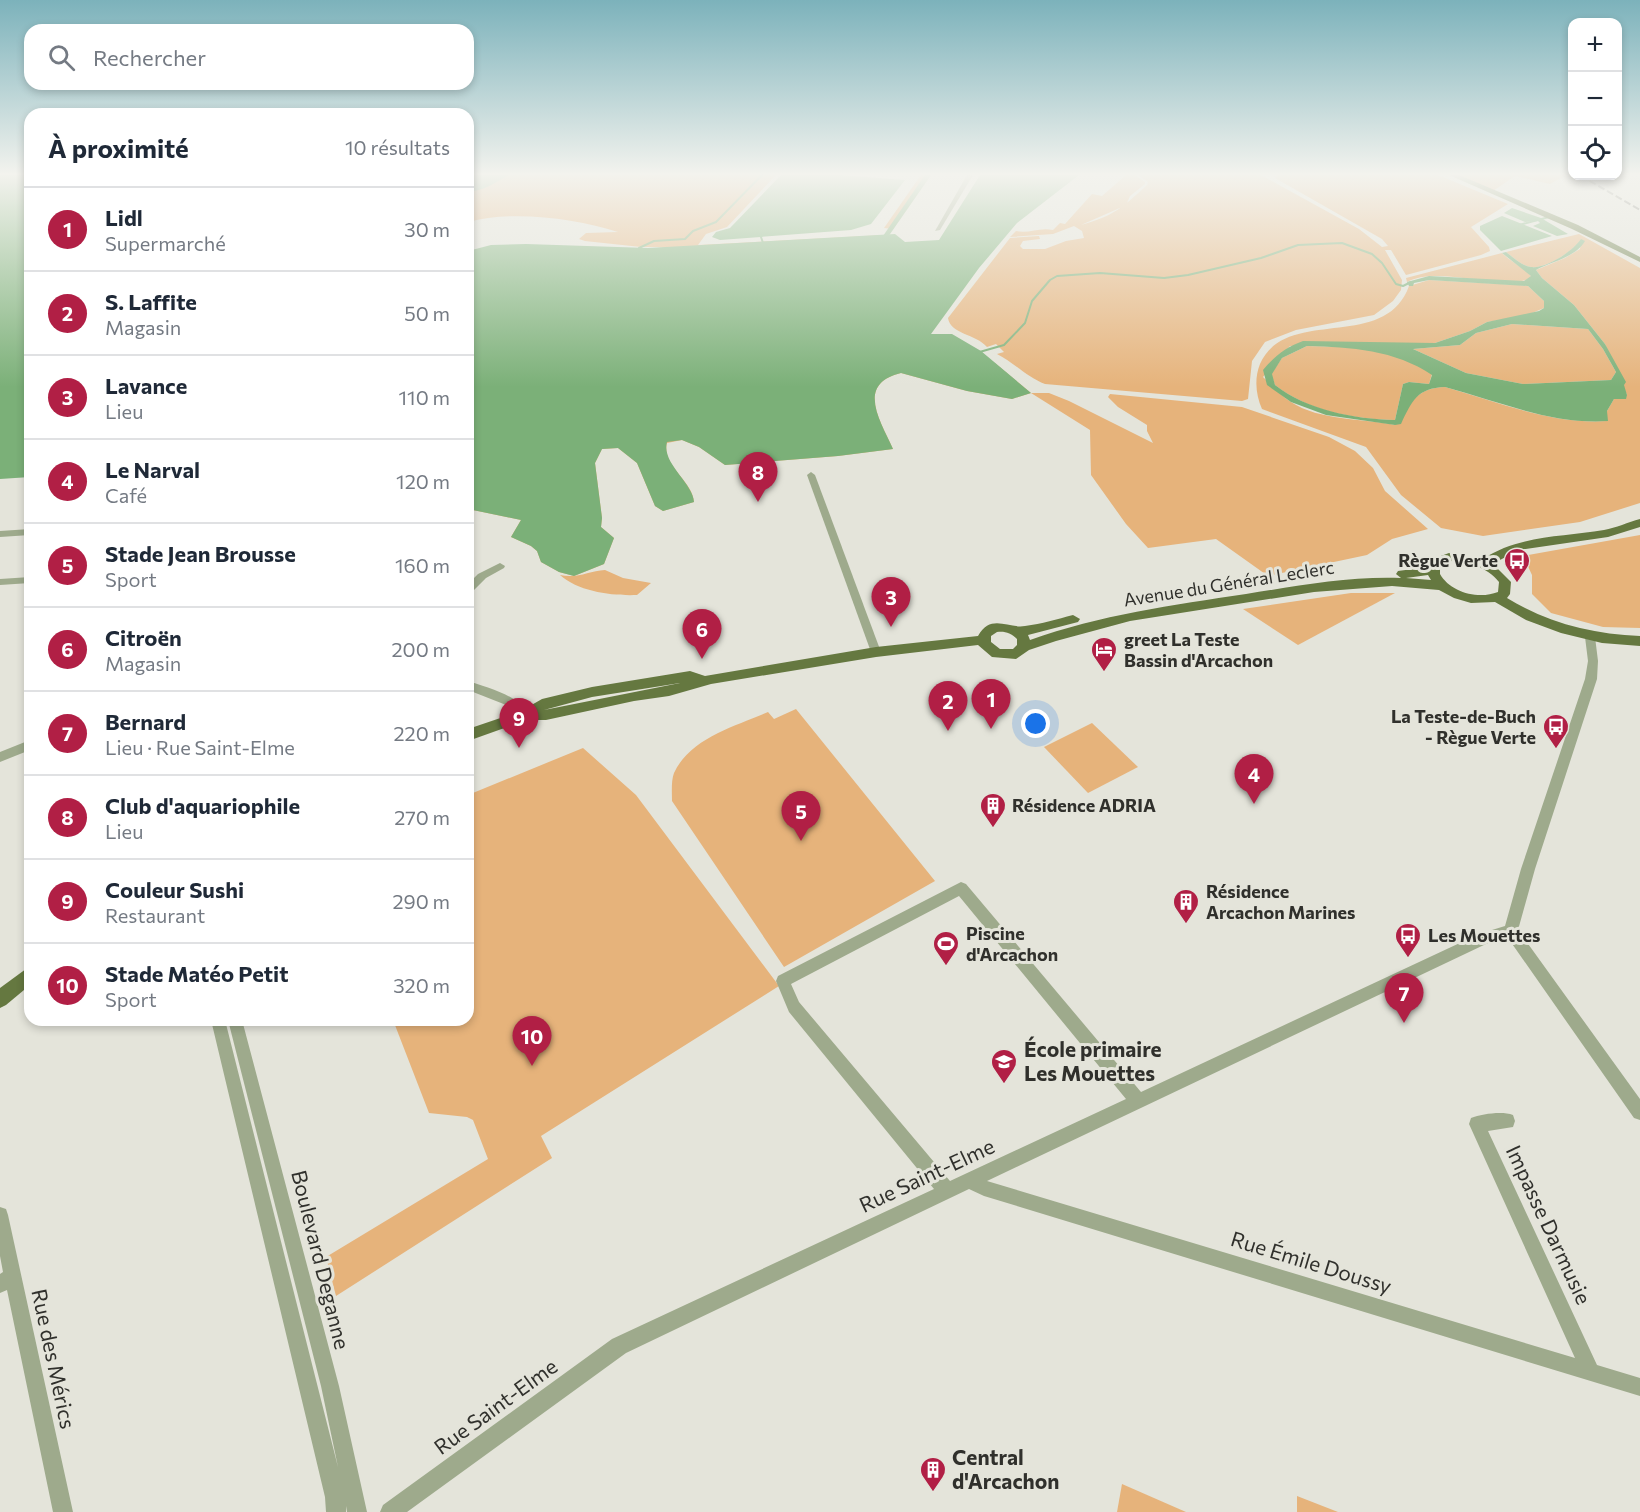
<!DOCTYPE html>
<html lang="fr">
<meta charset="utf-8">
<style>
:root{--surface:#fff;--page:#f6f6f7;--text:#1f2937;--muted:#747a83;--line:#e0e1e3;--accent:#b11f45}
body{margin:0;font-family:Commissioner,sans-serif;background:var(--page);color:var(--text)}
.controls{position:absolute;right:18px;top:18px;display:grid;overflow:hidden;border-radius:12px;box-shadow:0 3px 9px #0003}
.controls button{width:54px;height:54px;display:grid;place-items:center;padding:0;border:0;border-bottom:2px solid var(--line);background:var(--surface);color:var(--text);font:30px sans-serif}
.you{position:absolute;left:1036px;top:724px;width:21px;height:21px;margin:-15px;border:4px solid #fff;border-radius:50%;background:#1a73e8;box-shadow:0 0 0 9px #1a73e833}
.badge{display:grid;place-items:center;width:39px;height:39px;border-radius:50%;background:var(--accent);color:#fff;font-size:20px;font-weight:700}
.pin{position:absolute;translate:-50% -50px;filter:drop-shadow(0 2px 3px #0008)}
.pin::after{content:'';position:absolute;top:32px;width:21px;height:18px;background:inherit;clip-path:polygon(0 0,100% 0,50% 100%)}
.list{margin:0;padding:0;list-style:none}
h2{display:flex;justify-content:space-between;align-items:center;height:78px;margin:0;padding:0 24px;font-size:26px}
h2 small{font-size:20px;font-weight:400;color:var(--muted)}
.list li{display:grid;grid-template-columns:39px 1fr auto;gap:18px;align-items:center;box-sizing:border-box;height:84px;padding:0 24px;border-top:2px solid var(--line)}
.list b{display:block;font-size:22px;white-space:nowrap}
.list p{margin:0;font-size:20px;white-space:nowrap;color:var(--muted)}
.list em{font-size:20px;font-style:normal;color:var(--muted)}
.icon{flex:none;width:33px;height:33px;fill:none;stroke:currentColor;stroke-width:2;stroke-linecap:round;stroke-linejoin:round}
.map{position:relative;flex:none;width:1640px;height:1512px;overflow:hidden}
.search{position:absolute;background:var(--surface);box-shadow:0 3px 9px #0003;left:24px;top:24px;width:450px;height:66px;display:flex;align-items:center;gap:15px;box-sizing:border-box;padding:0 21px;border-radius:18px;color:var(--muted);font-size:22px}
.panel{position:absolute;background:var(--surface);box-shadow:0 3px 9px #0003;left:24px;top:108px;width:450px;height:918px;border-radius:18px}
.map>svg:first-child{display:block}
.green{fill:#e6b37b}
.water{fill:#7bb078;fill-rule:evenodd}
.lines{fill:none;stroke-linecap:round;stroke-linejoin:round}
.stream{stroke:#7bb078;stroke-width:2}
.canal{fill:#7bb078;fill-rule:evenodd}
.minor{fill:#9eaa8c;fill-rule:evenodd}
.major{fill:#657840;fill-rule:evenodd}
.rail{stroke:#6e6e68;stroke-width:2;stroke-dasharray:7 3;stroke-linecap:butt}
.labels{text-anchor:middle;stroke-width:6;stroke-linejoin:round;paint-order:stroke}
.poi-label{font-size:18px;font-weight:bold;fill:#30302c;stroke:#e4e4da;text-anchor:start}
.street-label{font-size:18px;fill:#30302c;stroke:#e4e4da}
.near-poi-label{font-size:21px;font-weight:bold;fill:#30302c;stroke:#e4e4da;text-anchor:start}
.near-street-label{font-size:21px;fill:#30302c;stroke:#e4e4da}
</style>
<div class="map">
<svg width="1640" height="1512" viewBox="0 0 1640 1512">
<rect width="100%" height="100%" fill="#e4e4da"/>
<!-- green -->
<g class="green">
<path d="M 468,175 L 776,175 L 727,227 L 706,234 L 698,245 L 884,235 L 468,320 L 468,251 C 533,236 600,257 665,247 L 641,247 L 585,241 L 579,239 L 586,233 L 618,232 C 575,218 512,210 468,222 Z"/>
<polygon points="921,175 931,175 893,229 884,228"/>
<path d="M 1126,175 L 1135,175 L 1145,182 L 1145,184 L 1130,196 L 1127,203 L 1122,207 L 1081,225 C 1114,216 1123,207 1147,185 L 1148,182 L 1138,175 L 1261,175 L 1359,229 L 1382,247 L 1388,246 L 1382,239 L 1275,178 L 1278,175 L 1438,175 L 1508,204 L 1471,227 L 1489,247 L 1490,251 L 1481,255 L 1406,275 L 1391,250 L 1385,250 L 1402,280 L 1401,290 L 1393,301 L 1374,315 L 1296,330 L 1265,342 L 1252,361 L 1248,399 L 1242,401 L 1045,384 C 1028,378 1013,362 997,354 L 1004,352 L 996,344 L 987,347 C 976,334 950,334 948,318 L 1010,238 L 1039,236 L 1040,239 L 1023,241 L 1020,246 L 1023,249 L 1045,249 L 1066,241 L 1084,238 L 1082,231 L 1074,226 L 1053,234 L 1010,237 L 1016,231 C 1029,234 1039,227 1053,230 L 1060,223 L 1065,224 L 1092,194 L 1102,196 Z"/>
<polygon points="1457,175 1566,175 1550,184 1515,176 1493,191"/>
<path d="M 1579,234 L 1640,268 L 1640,503 L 1580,522 L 1483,536 L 1441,528 L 1401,495 L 1366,447 L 1262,409 C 1256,395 1254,379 1260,364 C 1286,305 1385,353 1409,286 L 1429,280 L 1519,285 L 1528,286 L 1544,301 L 1544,308 L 1525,316 L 1487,322 L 1470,331 L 1435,343 L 1290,346 L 1263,377 C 1272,385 1281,396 1291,402 C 1320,421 1362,418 1395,425 C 1411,403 1416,388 1445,387 C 1498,402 1552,425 1607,421 L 1607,411 L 1614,399 L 1627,395 L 1605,344 L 1574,305 L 1542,278 L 1536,270 L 1565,258 L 1580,249 L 1581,240 C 1573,251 1546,269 1531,267 C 1522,266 1513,257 1506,252 Z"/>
<path d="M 1502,253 C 1511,262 1523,267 1531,276 L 1529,279 C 1497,290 1437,265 1407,282 L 1406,278 Z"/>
<polygon points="1512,324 1588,329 1603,349 1616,372 1611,380 1523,384 1466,373 1413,349 1460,345 1476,333"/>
<path d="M 1307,346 C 1338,347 1378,346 1407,360 C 1415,364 1424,369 1432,374 L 1429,384 L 1409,382 L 1403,384 L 1395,420 C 1353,419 1308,411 1275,385 L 1271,374 L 1282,358 Z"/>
<path d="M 995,363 L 1031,393 L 1049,393 L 1069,401 L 1153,443 L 1147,431 L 1147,425 L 1118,407 L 1108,397 L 1110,394 L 1242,407 L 1329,437 L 1355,451 L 1373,468 L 1385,491 L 1428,529 L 1392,539 L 1367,555 L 1268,576 L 1216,539 L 1148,548 L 1126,524 L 1091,475 L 1090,430 L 1031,393 L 1012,399 L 967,391 L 901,373 C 855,384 881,422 893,449 L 838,456 L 725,465 L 699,447 L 682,440 L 667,443 C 661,465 693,481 694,502 L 663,511 L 655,506 L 637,463 L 618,448 L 602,449 L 595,463 L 602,518 L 601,527 L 614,538 L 604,564 L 574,576 L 559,572 L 541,562 L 537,551 L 531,546 L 511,537 L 521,520 L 468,509 L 468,376 Z"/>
<polygon points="1640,535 1640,628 1603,627 1551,613 1532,594 1532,575 1523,556"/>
<path d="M 605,570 L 623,578 L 651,583 L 637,595 C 613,596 579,592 560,575 C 577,579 589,571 605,570 Z"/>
<polygon points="1351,593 1395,593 1298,645 1243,609"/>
<path d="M 796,709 L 935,881 L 784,967 L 672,801 C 672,793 671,781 674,773 C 690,738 736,726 768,712 L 774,719 Z"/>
<polygon points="1092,723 1138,767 1088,793 1044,747"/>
<polygon points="583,748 636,795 779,986 541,1136 552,1158 336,1296 326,1257 488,1159 473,1120 467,1117 429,1113 393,1020 468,1020 468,795"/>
<polygon points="1122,1484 1186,1512 1117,1512"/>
<polygon points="1297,1496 1338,1512 1297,1512"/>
</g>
<!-- water -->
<g class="water">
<polygon points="0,175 30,175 30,477 0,479"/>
<path d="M 468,175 L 509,175 C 496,182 483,192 468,191 Z"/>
<polygon points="781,175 841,175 905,180 871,224 851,230 720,240 712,237 716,232 730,228"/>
<path d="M 980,175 L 1079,175 L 1017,223 L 979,268 L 931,334 L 952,334 L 981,351 L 1031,393 L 1012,399 L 967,391 L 901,373 C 855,384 881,422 893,449 L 838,456 L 725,465 L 699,447 L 682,440 L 667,442 C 661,463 693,483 694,502 L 663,511 L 655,506 L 637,463 L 618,448 L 602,449 L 595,463 L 602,518 L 601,527 L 614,538 L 604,564 L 574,576 L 559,572 L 541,562 L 537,551 L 531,546 L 511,537 L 521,520 L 468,509 L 468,251 L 491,245 L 526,244 L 648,248 L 895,234 L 905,242 L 939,240 Z"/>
<polygon points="1512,208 1541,218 1568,234 1557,236 1533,226 1540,223 1538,221 1525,222 1504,213"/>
<polygon points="1502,216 1552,236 1501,251 1480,230 1480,226"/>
<path d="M 1581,239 L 1585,241 C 1575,258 1552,261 1536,270 L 1542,278 L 1574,305 L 1605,344 L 1626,382 L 1624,385 L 1627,395 L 1626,399 L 1614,399 L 1607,411 L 1608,421 C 1552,425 1498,401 1445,387 C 1417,388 1412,401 1401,424 L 1395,425 L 1326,415 L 1291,402 L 1267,385 L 1263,370 C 1275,356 1286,347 1303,341 L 1435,343 L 1470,331 L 1487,322 L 1539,311 L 1544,308 L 1544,301 L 1528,286 L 1429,280 L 1414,283 L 1413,286 L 1409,286 L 1407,282 L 1429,276 L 1524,281 L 1531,276 L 1502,253 L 1506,252 C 1513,257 1522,266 1531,267 C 1546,269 1573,251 1581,239 ZM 1512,324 L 1588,329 L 1603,349 L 1616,372 L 1611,380 L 1523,384 L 1466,373 L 1413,349 L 1460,345 L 1476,333 ZM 1307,346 C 1351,347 1395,350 1432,375 L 1429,384 L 1409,382 L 1403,384 L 1395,420 C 1354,419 1307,410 1275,385 L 1272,374 L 1282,358 Z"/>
</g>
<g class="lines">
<!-- stream -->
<g class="stream">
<polyline points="1519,225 1549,217"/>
<polyline points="761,237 763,243"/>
<polyline points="639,248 654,241 685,239 693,231 716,222 762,175"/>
<polyline points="976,353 1004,345 1025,323 1032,301 1050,280 1057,276 1100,273 1164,278 1188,275 1261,258 1298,245 1342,243 1372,254 1382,263 1396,284 1403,286 1411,282"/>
</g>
<!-- canal -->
<polygon class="canal" points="925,175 931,175 888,237 884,237 883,236"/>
<!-- minor -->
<g class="minor">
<polygon points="967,175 973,175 940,230 935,231"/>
<polygon points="811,472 815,475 881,652 880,655 876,656 871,652 807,475"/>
<polygon points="30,529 30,535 0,537 0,531"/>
<polygon points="500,563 505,566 504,568 486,578 472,592 468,593 468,584 478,574"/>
<polygon points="30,577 30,583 0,585 0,579"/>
<path d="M 1590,633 L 1595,637 L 1598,661 L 1597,679 L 1535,869 L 1518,930 L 1640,1099 L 1640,1120 L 1634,1118 L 1508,938 L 1486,944 L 987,1181 L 1575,1358 L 1469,1124 L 1471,1118 C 1482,1114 1502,1111 1513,1115 L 1515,1121 L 1513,1127 L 1488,1131 L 1597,1365 L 1640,1378 L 1640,1396 L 984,1196 L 969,1189 L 626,1353 L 407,1512 L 380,1512 L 383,1505 L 612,1339 L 934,1189 L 789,1012 L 776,981 L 778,976 L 961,882 L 966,884 L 1141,1092 L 1479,934 L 1505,926 L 1521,869 L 1585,679 L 1588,661 L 1585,637 ZM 959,896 L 1126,1099 L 950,1181 L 799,1002 L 791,984 Z"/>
<path d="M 468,681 C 489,688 519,696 532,715 L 530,718 L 522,718 L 511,707 L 468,690 Z"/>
<polygon points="30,740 30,750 0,762 0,752"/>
<polygon points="211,1020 225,1020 338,1467 321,1386 228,1020 242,1020 339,1386 367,1512 347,1512 346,1506 346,1512 326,1512 325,1497"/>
<polygon points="0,1207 6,1209 8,1215 73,1512 53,1512 7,1290 0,1293 0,1274 3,1272 0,1256"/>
</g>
<!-- major -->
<g class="major">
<polygon points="1449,175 1459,175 1578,225 1640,257 1640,262 1572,229"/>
<path d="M 1640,519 L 1640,527 L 1608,537 L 1518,550 L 1493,564 L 1511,582 L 1510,594 L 1507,598 C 1548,623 1592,634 1640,636 L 1640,646 L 1602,643 L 1561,633 L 1526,620 L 1495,602 L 1471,603 L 1454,598 L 1439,590 L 1392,586 L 1314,592 L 1130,621 L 1056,641 L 1029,650 L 1016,659 L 992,657 L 978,645 L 876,657 L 711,684 L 669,696 L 634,701 L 546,720 L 527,720 L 468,741 L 468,729 L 521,711 L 542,699 L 592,687 L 690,671 L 705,676 L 876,647 L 978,636 C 991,613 1008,629 1025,626 C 1042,624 1057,619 1073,615 L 1080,619 L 1078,622 L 1028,635 L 1030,640 C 1100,615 1173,605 1246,594 C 1297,586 1349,576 1401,578 L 1396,574 L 1398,571 L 1428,567 L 1430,560 L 1449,553 L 1483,559 C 1519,535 1563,537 1604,530 C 1616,528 1628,522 1640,519 ZM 1450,561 C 1469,562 1487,567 1499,582 L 1498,592 C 1478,600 1450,592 1440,574 L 1440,565 ZM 1428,575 L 1431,580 L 1406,578 ZM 997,632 C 1005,631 1011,633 1017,639 L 1017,645 L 1013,649 L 1000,649 L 991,642 L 991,636 ZM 680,683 L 544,710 L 592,697 Z"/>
<polygon points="30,966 30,985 6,1005 0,1008 0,988"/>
</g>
<!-- rail -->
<polyline class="rail" points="1581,176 1640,210"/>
</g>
<!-- sky -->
<linearGradient id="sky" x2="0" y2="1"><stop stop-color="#7cb2bb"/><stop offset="0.45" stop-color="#f3f3ee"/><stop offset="1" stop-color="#f3f3ee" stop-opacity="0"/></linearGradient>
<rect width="1640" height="387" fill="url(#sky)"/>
<!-- icons -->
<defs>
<symbol id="bus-pin" viewBox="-11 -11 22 30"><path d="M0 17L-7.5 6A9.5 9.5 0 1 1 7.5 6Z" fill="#b11f45" stroke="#e4e4da"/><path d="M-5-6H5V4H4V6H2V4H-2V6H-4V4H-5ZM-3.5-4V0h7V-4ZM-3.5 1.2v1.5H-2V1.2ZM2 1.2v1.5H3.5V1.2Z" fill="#fff"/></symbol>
<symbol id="hotel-pin" viewBox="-11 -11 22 30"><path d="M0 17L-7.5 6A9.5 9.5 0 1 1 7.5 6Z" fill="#b11f45" stroke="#e4e4da"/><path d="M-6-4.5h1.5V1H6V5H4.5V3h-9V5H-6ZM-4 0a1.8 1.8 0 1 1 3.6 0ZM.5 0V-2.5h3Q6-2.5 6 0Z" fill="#fff"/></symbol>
<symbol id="building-pin" viewBox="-11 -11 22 30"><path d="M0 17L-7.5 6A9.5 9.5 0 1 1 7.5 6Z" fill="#b11f45" stroke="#e4e4da"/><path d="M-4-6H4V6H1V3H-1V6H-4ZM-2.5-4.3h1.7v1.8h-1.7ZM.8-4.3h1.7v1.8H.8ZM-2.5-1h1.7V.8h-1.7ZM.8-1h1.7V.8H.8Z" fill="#fff"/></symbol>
<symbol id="stadium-pin" viewBox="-11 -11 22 30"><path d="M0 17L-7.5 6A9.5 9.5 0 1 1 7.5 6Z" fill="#b11f45" stroke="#e4e4da"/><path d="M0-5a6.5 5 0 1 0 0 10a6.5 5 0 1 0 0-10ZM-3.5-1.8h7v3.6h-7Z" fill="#fff"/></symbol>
<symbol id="school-pin" viewBox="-11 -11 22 30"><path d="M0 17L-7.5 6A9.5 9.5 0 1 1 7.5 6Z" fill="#b11f45" stroke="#e4e4da"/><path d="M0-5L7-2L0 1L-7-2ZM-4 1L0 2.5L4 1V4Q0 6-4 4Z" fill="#fff"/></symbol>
</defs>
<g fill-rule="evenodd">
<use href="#bus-pin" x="1502" y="546" width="30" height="40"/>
<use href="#hotel-pin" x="1089" y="635" width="30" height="40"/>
<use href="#bus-pin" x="1541" y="712" width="30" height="40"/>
<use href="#building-pin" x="978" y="791" width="30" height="40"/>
<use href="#building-pin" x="1171" y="887" width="30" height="40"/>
<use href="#bus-pin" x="1393" y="921" width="30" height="40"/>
<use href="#stadium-pin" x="931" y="929" width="30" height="40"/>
<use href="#school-pin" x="989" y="1047" width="30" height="40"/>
<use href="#building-pin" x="918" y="1455" width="30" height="40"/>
</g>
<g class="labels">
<!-- poi labels -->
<g class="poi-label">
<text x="1498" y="567" text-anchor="end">Règue Verte</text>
<text x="1124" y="646">greet La Teste<tspan x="1124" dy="21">Bassin d'Arcachon</tspan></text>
<text x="1536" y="723" text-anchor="end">La Teste-de-Buch<tspan x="1536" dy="21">- Règue Verte</tspan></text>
<text x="1012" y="812">Résidence ADRIA</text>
<text x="1206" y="898">Résidence<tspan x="1206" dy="21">Arcachon Marines</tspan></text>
<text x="966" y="940">Piscine<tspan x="966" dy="21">d'Arcachon</tspan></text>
<text x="1428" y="942">Les Mouettes</text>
</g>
<!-- street labels -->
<g class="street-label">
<text transform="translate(1229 584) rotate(-9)" y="6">Avenue du Général Leclerc</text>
</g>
<!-- near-poi labels -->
<g class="near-poi-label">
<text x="1024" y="1057">École primaire<tspan x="1024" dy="24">Les Mouettes</tspan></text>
<text x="952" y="1465">Central<tspan x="952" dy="24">d'Arcachon</tspan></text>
</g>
<!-- near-street labels -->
<g class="near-street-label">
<text transform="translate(927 1176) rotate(-25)" y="7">Rue Saint-Elme</text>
<text transform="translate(1548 1225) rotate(65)" y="7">Impasse Darmusie</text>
<text transform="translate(320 1260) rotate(76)" y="7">Boulevard Deganne</text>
<text transform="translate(1311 1263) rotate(17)" y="7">Rue Émile Doussy</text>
<text transform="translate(53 1359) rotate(78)" y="7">Rue des Mérics</text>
<text transform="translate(496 1407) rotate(-36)" y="7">Rue Saint-Elme</text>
</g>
</g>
</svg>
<div class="controls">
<button>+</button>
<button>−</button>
<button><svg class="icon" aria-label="locate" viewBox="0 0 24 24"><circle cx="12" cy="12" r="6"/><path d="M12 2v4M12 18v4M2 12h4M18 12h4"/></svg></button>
</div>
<div class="you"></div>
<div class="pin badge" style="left:991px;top:729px">1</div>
<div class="pin badge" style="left:948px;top:731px">2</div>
<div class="pin badge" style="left:891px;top:627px">3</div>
<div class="pin badge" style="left:1254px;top:804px">4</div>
<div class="pin badge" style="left:801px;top:841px">5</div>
<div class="pin badge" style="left:702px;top:659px">6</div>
<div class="pin badge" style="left:1404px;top:1023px">7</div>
<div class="pin badge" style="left:758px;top:502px">8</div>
<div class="pin badge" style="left:519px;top:748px">9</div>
<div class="pin badge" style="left:532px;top:1066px">10</div>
<div class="search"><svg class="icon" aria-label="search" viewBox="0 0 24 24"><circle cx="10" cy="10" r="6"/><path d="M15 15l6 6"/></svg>Rechercher</div>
<section class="panel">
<h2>À proximité<small>10 résultats</small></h2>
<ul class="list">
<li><span class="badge">1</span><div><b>Lidl</b><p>Supermarché</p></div><em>30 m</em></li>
<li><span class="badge">2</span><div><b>S. Laffite</b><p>Magasin</p></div><em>50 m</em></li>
<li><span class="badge">3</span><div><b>Lavance</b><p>Lieu</p></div><em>110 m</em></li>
<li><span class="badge">4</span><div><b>Le Narval</b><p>Café</p></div><em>120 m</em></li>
<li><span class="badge">5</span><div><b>Stade Jean Brousse</b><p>Sport</p></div><em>160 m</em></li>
<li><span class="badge">6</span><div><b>Citroën</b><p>Magasin</p></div><em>200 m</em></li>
<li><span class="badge">7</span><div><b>Bernard</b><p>Lieu · Rue Saint-Elme</p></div><em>220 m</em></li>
<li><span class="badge">8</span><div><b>Club d'aquariophile</b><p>Lieu</p></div><em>270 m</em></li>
<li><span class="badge">9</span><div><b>Couleur Sushi</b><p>Restaurant</p></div><em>290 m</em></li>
<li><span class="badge">10</span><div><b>Stade Matéo Petit</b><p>Sport</p></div><em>320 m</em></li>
</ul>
</section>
</div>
